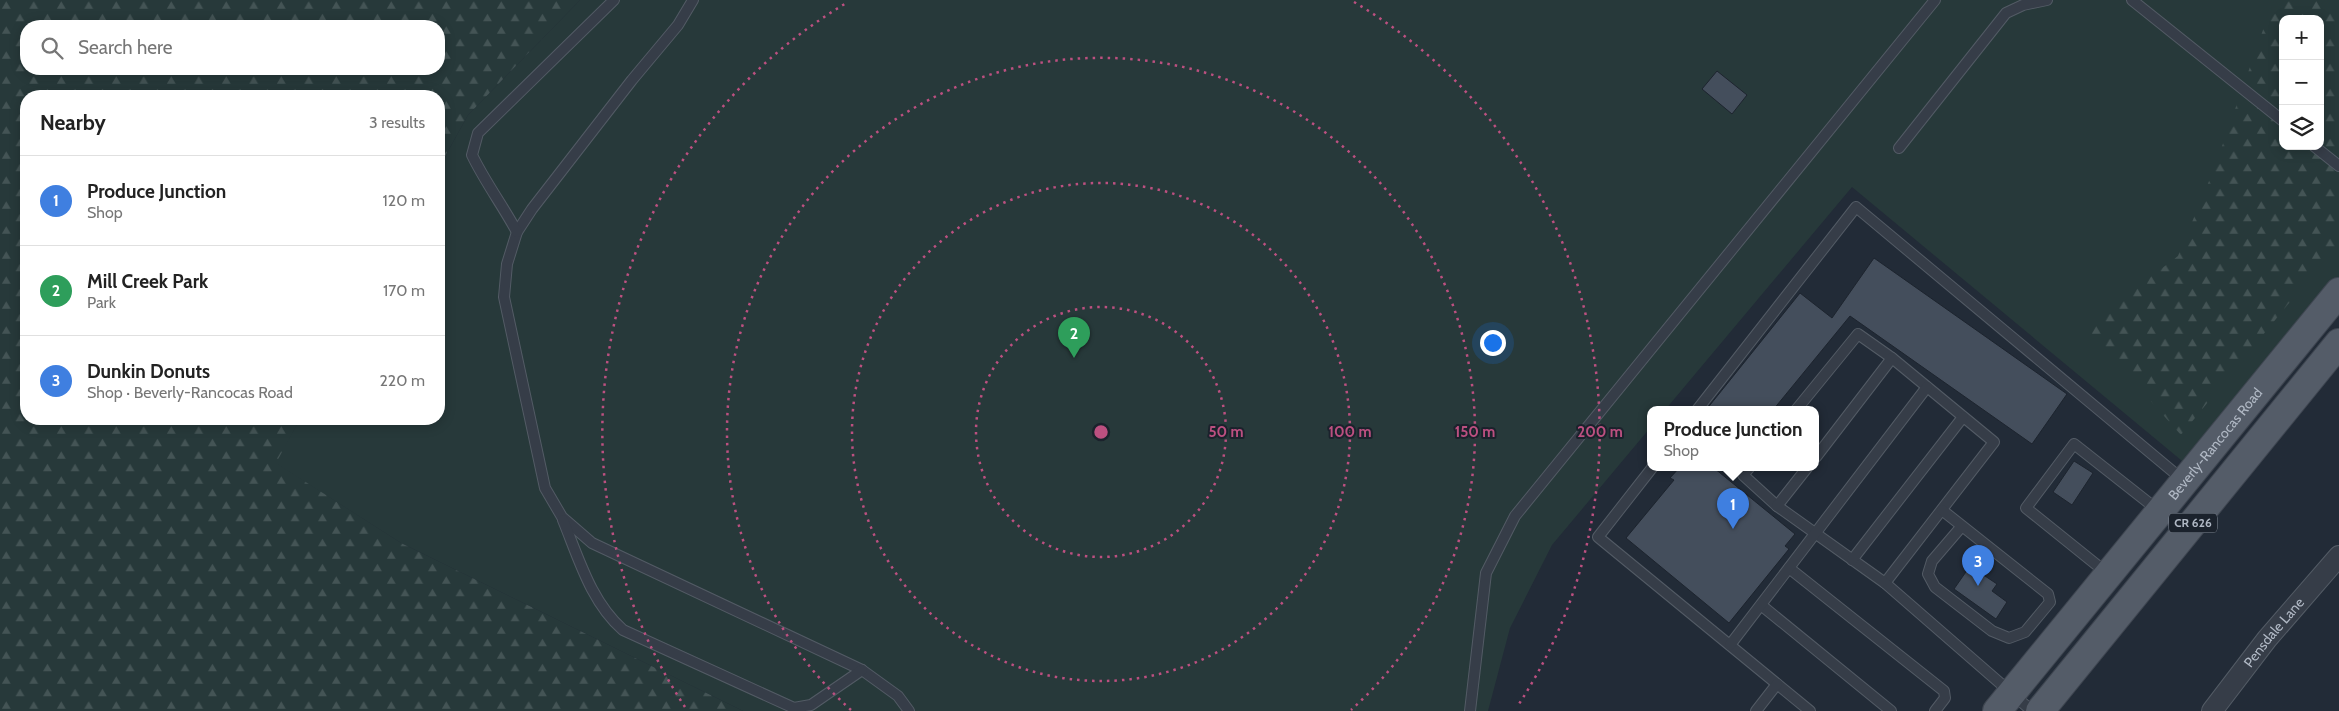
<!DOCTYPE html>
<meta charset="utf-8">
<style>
:root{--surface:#fff;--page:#f6f6f6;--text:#222;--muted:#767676;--line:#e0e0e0;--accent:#50617f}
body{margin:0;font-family:Cabin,sans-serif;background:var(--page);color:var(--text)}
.controls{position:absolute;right:15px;top:15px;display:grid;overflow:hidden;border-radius:10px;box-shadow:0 2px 12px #0003}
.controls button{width:45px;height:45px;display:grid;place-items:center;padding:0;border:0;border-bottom:1px solid var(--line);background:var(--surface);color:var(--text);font:25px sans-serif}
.you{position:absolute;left:1492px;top:342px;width:18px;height:18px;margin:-12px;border:4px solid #fff;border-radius:50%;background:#1a73e8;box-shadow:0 0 0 8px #1a73e833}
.badge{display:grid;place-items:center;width:32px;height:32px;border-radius:50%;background:var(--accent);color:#fff;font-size:16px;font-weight:700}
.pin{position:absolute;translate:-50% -41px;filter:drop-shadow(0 1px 2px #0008)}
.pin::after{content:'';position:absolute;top:26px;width:18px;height:15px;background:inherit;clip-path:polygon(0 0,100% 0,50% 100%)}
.popup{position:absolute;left:1647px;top:406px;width:172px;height:65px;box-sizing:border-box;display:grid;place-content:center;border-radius:10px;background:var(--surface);filter:drop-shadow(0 1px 4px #0005);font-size:16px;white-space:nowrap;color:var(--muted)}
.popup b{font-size:19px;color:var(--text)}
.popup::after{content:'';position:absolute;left:50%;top:100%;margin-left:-10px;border:10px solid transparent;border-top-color:var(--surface)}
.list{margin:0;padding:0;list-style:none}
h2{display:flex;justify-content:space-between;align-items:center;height:65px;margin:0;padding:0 20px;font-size:21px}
h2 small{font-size:16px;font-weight:400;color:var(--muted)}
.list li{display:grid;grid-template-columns:32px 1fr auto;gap:15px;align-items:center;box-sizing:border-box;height:90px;padding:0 20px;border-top:1px solid var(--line)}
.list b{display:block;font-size:19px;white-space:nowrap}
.list p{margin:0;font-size:16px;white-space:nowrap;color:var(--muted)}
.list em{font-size:16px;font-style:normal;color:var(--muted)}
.icon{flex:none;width:28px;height:28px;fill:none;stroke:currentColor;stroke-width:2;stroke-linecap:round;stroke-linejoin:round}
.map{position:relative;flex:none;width:2339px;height:711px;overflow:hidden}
.search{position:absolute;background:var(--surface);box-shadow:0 2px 12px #0003;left:20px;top:20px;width:425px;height:55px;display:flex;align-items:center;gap:12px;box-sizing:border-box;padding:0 18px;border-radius:20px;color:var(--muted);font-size:19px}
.panel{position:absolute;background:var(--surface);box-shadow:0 2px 12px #0003;left:20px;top:90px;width:425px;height:335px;border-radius:20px}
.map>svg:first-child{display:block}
.green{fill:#27393a;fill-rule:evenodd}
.forest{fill:url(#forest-firs);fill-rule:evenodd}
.building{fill:#444e5c;stroke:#1d242e}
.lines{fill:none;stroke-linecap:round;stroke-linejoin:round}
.lane-casing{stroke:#535b65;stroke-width:12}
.street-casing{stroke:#535b65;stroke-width:22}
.primary-casing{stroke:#3f4651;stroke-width:30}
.lane{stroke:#363d48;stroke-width:10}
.street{stroke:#363d48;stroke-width:20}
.primary{stroke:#545c68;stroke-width:28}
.ring{fill:none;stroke:#bc5080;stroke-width:2.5;stroke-dasharray:2.5 5}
.labels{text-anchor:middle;stroke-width:4;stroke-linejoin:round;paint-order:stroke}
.shield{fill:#1b222c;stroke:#838b96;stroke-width:1}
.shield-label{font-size:12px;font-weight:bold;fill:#b0b8c4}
.street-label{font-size:14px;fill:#b0b8c4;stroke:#1b222c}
.centre{fill:#bc5080;stroke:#1b222c;stroke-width:2.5}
.ring-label{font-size:15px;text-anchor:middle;font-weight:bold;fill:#bc5080;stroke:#1b222c;stroke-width:4;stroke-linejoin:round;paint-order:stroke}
</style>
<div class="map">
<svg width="2339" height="711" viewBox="0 0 2339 711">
<defs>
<pattern id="forest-firs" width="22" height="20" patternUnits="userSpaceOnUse" patternTransform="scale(1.25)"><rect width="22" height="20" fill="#27393a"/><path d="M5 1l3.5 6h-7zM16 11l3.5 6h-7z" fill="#445455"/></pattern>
</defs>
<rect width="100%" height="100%" fill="#222b37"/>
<!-- green -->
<path class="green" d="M 580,0 L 2339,0 L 2339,297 L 2193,470 L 1852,187 L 1665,410 L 1650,410 L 1650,428 L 1552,545 L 1510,628 L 1488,711 L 743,711 L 401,543 L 275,463 L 300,419 L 439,419 L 439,167 L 468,115 ZM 2283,19 L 2320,19 L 2320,146 L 2283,146 Z"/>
<!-- forest -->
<g class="forest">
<path d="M 0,0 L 580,0 L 468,115 L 439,167 L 439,96 L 26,96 L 26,419 L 300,419 L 276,463 L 401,543 L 743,711 L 0,711 ZM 26,26 L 439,26 L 439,69 L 26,69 Z"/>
<path d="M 2269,0 L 2339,0 L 2339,242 L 2181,435 L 2085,327 L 2178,256 L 2214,169 L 2263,30 ZM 2283,19 L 2320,19 L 2320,146 L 2283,146 Z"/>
</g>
<!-- building -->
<g class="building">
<polygon points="1717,71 1747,95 1732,114 1702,89"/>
<polygon points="1874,258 2067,394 2032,444 1850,316 1773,410 1706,410 1800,293 1832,318"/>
<polygon points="2074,461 2093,473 2072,505 2053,492"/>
<polygon points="1679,468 1714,468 1795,534 1785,546 1789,549 1729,623 1626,538 1674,480 1670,478"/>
<polygon points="1970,566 1997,584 1992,591 2007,602 1996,619 1954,589"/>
</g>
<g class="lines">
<defs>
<g id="lane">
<polyline points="693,0 678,25 632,80 532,209 517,232 507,264 504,297 545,488 562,517 592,543 862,670 898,696 909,711"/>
<polyline points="2132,0 2283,121"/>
<polyline points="2314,146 2339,166"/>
<polyline points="1899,148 2006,13 2023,5 2047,0"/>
<path d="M 517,232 C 503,206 485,182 472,155 L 478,133 L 614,0"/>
<polyline points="1697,410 1856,207 2183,480"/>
<polyline points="1796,410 1858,334 1892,358"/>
<polyline points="1816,457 1892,358 1994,442 1885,583"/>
<polyline points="1652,468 1598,537 1810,711"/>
<polyline points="1749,468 1743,475 1777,506"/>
<polyline points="1807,468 1777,506 1885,583 2032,711"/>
<polyline points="1942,510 2048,594 2050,602 2025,632 2009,638 1992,631 1935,587 1928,574 1932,561 1962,526"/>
<path d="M 563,520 C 579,559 591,602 623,630 L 794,708 L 811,705 L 862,670"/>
<polyline points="1852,560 1963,417"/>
<polyline points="1789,568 1944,691 1945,698 1935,711"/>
<polyline points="2108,574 2026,508 2074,444 2159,511"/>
<polyline points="1761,605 1891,711"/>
<polyline points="1730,645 1927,387"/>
<polyline points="1470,711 1486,573 1515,516 1935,0"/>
<polyline points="1756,711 1777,684"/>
</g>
<g id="street">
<path id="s1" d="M 2212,711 L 2267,639 L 2339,556"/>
</g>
<g id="primary">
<path id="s2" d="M 1997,711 L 2339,292"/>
<polyline points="2040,711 2339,343"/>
</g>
</defs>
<!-- lane casing -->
<use href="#lane" class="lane-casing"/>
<!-- street casing -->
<use href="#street" class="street-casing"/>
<!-- primary casing -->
<use href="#primary" class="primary-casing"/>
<!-- lane -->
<use href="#lane" class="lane"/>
<!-- street -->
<use href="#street" class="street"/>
<!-- primary -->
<use href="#primary" class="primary"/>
</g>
<!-- distance rings -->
<g class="ring">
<circle cx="1101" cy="432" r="125"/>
<circle cx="1101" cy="432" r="249"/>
<path d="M851 710A374 374 0 1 1 1351 710"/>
<path d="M685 707A499 499 0 0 1 848 2M1354 2A499 499 0 0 1 1517 707"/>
</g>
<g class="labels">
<!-- shield labels -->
<rect class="shield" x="2169" y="513.5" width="48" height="19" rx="4"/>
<g class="shield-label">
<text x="2193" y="527">CR 626</text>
</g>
<!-- street labels -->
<g class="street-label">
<text dy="5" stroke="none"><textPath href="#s2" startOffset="345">Beverly-Rancocas Road</textPath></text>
<text dy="5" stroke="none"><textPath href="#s1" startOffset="100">Pensdale Lane</textPath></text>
</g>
</g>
<circle cx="1101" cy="432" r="8" class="centre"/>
<g class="ring-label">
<text x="1226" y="437">50 m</text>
<text x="1350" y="437">100 m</text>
<text x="1475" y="437">150 m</text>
<text x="1600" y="437">200 m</text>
</g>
</svg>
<div class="controls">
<button>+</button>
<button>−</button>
<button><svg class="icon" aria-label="layers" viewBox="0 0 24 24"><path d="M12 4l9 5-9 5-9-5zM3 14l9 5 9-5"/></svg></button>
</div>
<div class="you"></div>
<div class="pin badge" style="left:1733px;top:529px;background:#3f7fe0">1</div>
<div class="popup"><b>Produce Junction</b>Shop</div>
<div class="pin badge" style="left:1074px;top:358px;background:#2e9e5b">2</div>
<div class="pin badge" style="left:1978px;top:586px;background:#3f7fe0">3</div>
<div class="search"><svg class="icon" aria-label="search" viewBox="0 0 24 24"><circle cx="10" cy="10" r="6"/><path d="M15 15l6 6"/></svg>Search here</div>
<section class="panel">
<h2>Nearby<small>3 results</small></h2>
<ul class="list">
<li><span class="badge" style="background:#3f7fe0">1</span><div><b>Produce Junction</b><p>Shop</p></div><em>120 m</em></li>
<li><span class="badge" style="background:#2e9e5b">2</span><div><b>Mill Creek Park</b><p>Park</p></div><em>170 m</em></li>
<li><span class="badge" style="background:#3f7fe0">3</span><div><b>Dunkin Donuts</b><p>Shop · Beverly-Rancocas Road</p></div><em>220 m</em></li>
</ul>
</section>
</div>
